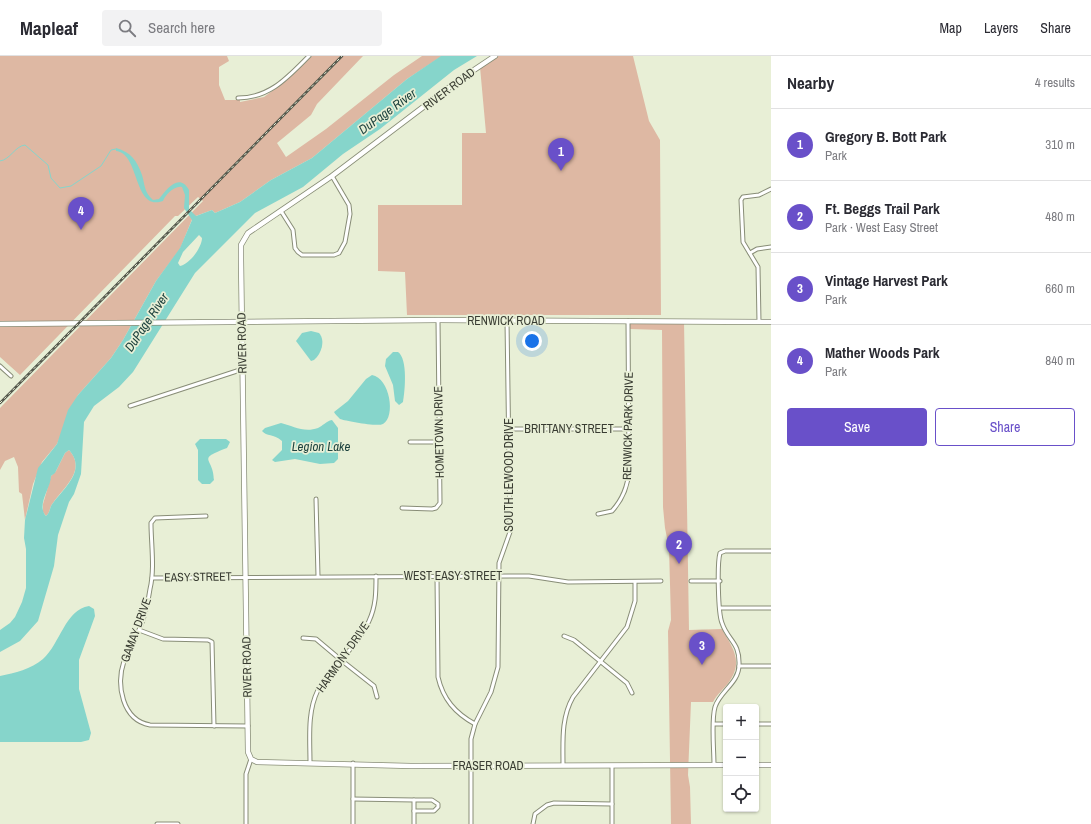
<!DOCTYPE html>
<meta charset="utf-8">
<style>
:root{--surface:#fff;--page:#f2f2f3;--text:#2b2b33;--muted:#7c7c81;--line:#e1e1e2;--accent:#6950c9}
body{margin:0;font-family:"Archivo Narrow",sans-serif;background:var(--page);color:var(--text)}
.controls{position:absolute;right:12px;bottom:12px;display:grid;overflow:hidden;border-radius:4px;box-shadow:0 1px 3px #0004}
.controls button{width:36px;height:36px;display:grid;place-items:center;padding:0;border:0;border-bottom:1px solid var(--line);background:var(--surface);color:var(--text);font:20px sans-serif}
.you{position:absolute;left:532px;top:285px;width:14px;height:14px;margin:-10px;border:3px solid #fff;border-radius:50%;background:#1a73e8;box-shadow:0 0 0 6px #1a73e833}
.badge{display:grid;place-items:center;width:26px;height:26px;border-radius:50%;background:var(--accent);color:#fff;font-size:13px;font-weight:700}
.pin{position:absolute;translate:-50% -33px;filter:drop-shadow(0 1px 2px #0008)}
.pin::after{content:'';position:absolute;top:21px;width:14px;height:12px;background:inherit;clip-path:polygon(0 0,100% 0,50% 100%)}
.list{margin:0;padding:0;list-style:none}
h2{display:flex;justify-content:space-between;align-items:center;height:52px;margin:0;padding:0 16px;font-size:17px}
h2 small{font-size:13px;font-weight:400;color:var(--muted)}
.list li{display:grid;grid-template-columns:26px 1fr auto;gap:12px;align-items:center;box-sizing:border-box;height:72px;padding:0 16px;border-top:1px solid var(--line)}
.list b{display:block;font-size:15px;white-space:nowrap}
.list p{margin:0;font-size:13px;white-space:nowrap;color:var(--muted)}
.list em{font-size:13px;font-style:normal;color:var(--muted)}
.actions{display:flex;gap:8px;padding:12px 16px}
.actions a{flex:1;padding:9px 0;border:1px solid var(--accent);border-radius:4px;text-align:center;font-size:14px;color:var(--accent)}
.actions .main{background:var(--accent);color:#fff}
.icon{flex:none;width:22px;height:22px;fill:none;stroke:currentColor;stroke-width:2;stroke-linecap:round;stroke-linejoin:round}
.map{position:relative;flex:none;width:771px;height:768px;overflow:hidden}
header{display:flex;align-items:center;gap:24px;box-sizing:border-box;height:56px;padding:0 20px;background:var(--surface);border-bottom:1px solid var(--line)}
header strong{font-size:19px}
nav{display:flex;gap:22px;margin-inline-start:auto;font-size:14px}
.search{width:280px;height:36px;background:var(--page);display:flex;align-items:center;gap:10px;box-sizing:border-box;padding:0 14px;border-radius:4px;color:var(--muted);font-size:15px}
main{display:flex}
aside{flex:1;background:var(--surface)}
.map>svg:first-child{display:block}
.green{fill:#deb8a3}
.water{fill:#86d5cb;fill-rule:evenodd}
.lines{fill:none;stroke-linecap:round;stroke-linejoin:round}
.stream{stroke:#86d5cb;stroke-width:1}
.street-casing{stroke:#888d77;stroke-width:5}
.secondary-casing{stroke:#888d77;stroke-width:6}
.street{stroke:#fff;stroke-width:3}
.secondary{stroke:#fff;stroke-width:4.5}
.rail-casing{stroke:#53574b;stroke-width:2.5}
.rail{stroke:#e8efd6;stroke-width:1;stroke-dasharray:3;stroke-linecap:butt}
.labels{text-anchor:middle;stroke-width:3.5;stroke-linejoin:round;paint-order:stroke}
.street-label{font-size:12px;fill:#393c32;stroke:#e8efd6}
.water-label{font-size:13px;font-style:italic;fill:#1e433f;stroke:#e8efd6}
</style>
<header>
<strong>Mapleaf</strong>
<div class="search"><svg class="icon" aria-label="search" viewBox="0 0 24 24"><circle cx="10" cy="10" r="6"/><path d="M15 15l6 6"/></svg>Search here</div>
<nav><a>Map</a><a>Layers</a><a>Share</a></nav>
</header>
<main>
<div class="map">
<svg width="771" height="768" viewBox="0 0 771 768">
<rect width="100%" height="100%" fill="#e8efd6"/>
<!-- green -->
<g class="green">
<polygon points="0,0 227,0 229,5 219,11 219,29 225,44 240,44 240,46 264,41 287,24 312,0 363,0 317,48 311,59 277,87 286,101 326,73 394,19 422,0 442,0 407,23 312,102 271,124 240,146 215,157 212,154 193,161 180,193 156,225 123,284 111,302 78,339 57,388 42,406 33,428 25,464 22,438 19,436 18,411 14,401 5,405 0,414 0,352 203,145 198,141 178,160 175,160 20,319 0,301"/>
<polygon points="497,0 633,0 649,65 660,84 661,259 407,259 405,216 378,215 378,149 462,149 462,77 486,77 480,11"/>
<path d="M 630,265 L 684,265 L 689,574 L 722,573 C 732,591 744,605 729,626 C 724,633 717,638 713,646 L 691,646 L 688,719 L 690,731 L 691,768 L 671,768 L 668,575 L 671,564 L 669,492 L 665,472 L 663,451 L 662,274 L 630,273 Z"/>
<path d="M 69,394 C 87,414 64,431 53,447 C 49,451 51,456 46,460 L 43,456 L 43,448 L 51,420 L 56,415 L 65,397 Z"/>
</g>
<!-- water -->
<g class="water">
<path d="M 441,0 L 477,0 L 454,14 L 380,73 L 343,98 L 303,131 L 255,157 L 195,217 L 133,316 L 119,331 L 94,350 L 84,366 L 81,418 L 74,438 L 69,446 L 58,479 L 54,510 L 38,565 L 20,585 L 0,596 L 0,574 L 10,567 L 15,561 L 22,546 L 26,532 L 26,493 L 24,482 L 25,464 L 38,412 L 57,388 L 68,354 L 78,339 L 111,302 L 123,284 L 156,225 L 180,192 L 192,164 L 184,152 L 185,139 L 182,131 C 175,129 165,139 163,145 C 133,156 140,97 116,95 L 116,92 C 131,96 137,105 142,119 C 145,129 144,136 153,144 L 159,143 C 166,134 179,116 189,134 L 189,153 L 196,160 L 212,154 L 215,157 L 240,146 L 271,124 L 312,102 L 407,23 ZM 199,179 L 202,182 C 202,191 190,208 180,210 L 178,207 L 183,196 ZM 69,394 C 87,414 64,432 53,447 C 49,451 51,456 46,460 C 36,449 51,432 51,420 L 55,417 L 65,397 Z"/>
<path d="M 311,275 L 319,277 C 326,285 321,298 314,304 L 311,305 L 296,285 L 302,277 Z"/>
<path d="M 393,296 L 398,296 C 408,303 405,335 403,346 L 399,349 L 395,345 L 393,329 L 385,310 L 386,303 Z"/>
<path d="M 372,319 C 390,322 396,361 383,368 C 378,371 346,365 340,363 C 338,361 335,358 334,356 L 348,345 L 366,323 Z"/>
<path d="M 332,364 L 338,372 L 338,403 L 334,407 L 320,408 L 295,403 L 275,406 L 272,404 L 282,394 L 282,385 C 273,377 267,381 262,375 L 265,372 L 281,367 C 293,370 304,377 318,372 C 323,370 326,365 332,364 Z"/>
<path d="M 200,383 L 226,383 L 230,386 L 227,392 C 195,404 214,401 214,424 L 210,428 L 202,428 L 198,424 L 198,394 L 195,388 Z"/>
<path d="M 89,550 L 94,553 L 95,560 L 79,604 L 79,633 L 91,677 L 89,684 L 81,686 L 0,686 L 0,620 C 15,617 31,613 43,603 C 60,588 65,554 89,550 Z"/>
</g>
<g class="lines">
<!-- stream -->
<path class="stream" d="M 0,105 C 10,104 15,90 25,89 L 48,109 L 51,122 L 60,132 L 71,130 L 101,110 L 111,94 L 116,93"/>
<defs>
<g id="street">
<path d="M 238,42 C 270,42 288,21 309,0"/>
<polyline points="281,155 293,174 295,192 298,196 302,199 334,199 339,197 345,186 350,158 349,149 332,120"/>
<polyline points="750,197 757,193 771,191"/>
<polyline points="759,266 758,211 743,186 741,144 743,141 759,139 771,133"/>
<polyline points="0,310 11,320"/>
<polyline points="130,350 243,313"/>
<polyline points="509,373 629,373"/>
<polyline points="410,386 439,386"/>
<polyline points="316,443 318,520"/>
<polyline points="402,452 432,453 436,452 440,447 438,264"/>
<path d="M 598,458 L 612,455 C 623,443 628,430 629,414 L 628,265"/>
<path d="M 206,460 L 155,462 L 151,467 C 151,488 155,512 150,533 C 148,547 145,561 139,574 C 134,585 128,594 124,605 C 116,629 122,664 150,669 L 248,670"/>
<path d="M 437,520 L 438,621 C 443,643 455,657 475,668"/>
<polyline points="152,522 529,520 568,526 661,525"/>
<polyline points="691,525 720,525"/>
<polyline points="720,552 771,552"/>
<polyline points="139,574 163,583 208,584 212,586 214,670"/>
<polyline points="564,580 574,584 627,627 632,637"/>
<polyline points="303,582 316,583 341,604 374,630 377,641"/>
<polyline points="739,610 771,610"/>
<polyline points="714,668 726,668"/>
<polyline points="756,668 771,668"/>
<path d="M 310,707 C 310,683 307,656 318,634 C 332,610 358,590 369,565 C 376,550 376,536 376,520"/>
<path d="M 563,709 C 563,685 561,662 573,641 L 627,571 L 635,545 L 635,526"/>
<path d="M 714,709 C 714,693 711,665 715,651 C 720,635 739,627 739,609 C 740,586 728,585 722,567 C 718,557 717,508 720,497 L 725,495 L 771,495"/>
<polyline points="353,743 414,744 414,768"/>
<polyline points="414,755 434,755 438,751 438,748 432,744 414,744"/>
<polyline points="157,768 178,768"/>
<polyline points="246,768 246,718 251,703"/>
<polyline points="353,768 353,707"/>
<polyline points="471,768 471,683 475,668 491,636 498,611 499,507 510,476 507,265"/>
<polyline points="533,768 535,758 547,749 554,747 612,748"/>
<polyline points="612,768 612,710"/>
</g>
<g id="secondary">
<polyline points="495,0 459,24 332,120 248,177 241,189 241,204 248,696 251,703 257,706 411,710 726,709"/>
<polyline points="0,268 438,264 771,266"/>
<polyline points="756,709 771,709"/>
</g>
</defs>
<!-- street casing -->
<use href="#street" class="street-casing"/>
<!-- secondary casing -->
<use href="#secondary" class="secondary-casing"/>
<!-- street -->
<use href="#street" class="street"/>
<!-- secondary -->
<use href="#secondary" class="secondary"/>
<defs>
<polyline id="rail" points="0,347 342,0"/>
</defs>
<!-- rail casing -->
<use href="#rail" class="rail-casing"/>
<!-- rail -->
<use href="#rail" class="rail"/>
</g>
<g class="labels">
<!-- street labels -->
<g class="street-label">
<text transform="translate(449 33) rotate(-37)" y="4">RIVER ROAD</text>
<text x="506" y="269">RENWICK ROAD</text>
<text transform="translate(242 287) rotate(-91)" y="4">RIVER ROAD</text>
<text transform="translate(628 370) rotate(-89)" y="4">RENWICK PARK DRIVE</text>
<text x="569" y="377">BRITTANY STREET</text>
<text transform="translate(439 376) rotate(-91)" y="4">HOMETOWN DRIVE</text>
<text transform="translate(509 419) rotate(-90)" y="4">SOUTH LEWOOD DRIVE</text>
<text x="453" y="524">WEST EASY STREET</text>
<text transform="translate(198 521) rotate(-1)" y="4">EASY STREET</text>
<text transform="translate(136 574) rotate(-70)" y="4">GAMAY DRIVE</text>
<text transform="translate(343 601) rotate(-55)" y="4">HARMONY DRIVE</text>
<text transform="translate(247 611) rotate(-91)" y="4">RIVER ROAD</text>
<text x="488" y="714">FRASER ROAD</text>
</g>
<!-- water labels -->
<g class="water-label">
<text transform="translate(387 55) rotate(-36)" y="5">DuPage River</text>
<text transform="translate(146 266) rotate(-56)" y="5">DuPage River</text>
<text x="321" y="395">Legion Lake</text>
</g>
</g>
</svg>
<div class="controls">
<button>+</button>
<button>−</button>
<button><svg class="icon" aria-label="locate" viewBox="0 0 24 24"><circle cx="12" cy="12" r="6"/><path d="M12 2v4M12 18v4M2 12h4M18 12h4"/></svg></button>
</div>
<div class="you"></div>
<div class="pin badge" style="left:561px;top:115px">1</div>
<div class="pin badge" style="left:679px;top:508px">2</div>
<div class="pin badge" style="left:702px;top:609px">3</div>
<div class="pin badge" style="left:81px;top:174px">4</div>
</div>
<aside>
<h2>Nearby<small>4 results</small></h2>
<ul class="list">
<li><span class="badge">1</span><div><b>Gregory B. Bott Park</b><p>Park</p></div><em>310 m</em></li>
<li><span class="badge">2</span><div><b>Ft. Beggs Trail Park</b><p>Park · West Easy Street</p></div><em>480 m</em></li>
<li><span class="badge">3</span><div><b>Vintage Harvest Park</b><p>Park</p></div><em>660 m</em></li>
<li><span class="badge">4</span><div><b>Mather Woods Park</b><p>Park</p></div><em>840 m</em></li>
</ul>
<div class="actions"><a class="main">Save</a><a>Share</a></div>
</aside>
</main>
